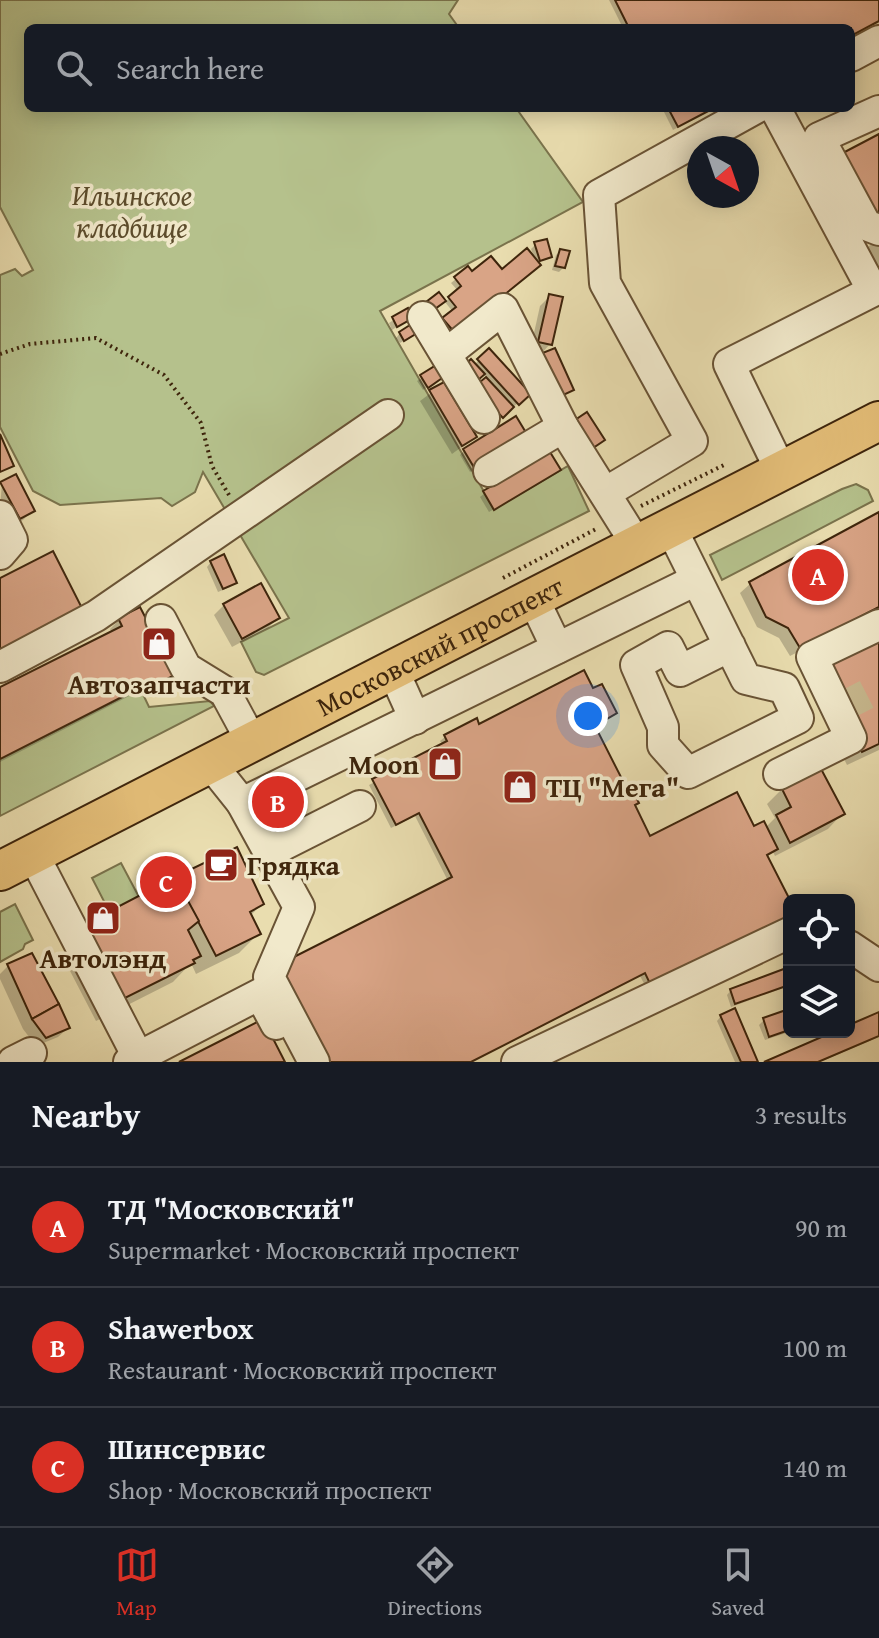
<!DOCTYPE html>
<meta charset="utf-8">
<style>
:root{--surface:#171b24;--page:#242831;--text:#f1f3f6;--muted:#9ea1a6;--line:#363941;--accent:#d93025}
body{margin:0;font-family:"Gentium Book Plus",serif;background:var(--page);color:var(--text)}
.controls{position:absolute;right:24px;bottom:24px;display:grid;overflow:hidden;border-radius:12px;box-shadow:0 4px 20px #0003}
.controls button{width:72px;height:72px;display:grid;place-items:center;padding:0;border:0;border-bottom:2px solid var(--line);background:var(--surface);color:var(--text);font:40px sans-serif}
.compass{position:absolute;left:687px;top:136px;width:72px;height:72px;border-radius:50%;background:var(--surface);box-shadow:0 4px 20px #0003;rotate:140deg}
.you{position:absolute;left:588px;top:716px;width:28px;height:28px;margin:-20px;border:6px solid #fff;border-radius:50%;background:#1a73e8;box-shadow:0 0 0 12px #1a73e833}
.badge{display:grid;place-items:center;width:52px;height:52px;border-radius:50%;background:var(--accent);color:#fff;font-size:26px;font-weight:700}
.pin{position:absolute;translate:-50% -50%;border:4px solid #fff;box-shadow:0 2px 8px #0006}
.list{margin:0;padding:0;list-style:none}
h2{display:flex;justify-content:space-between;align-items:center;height:104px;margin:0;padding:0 32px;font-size:34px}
h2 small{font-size:26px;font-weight:400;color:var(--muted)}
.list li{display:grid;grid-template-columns:52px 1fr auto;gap:24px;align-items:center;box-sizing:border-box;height:120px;padding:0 32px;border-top:2px solid var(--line)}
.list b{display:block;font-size:30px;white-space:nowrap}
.list p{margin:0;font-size:26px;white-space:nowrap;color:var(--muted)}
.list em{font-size:26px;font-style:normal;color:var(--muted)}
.icon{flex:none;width:44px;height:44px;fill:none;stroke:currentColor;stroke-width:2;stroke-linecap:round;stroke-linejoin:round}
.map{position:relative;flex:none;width:879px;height:1062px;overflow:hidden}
.search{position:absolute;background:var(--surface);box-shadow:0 4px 20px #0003;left:24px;right:24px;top:24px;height:88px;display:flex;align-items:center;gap:20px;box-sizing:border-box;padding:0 28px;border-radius:12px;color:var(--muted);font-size:30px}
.sheet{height:464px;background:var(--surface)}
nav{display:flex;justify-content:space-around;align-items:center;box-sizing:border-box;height:112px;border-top:2px solid var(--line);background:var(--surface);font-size:22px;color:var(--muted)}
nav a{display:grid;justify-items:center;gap:4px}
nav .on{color:var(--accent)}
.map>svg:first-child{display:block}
.green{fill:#b5c18c;stroke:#7a734c;stroke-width:2}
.shadow{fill:#0003}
.building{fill:#d9a486;stroke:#3e250c;stroke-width:2}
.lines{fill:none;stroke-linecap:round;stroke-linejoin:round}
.minor-tunnel{stroke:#c7b88e;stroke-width:30;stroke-dasharray:30 15;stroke-linecap:butt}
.minor-casing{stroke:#695335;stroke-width:34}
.major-casing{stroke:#3e250c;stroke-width:42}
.path{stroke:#3e250c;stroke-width:4;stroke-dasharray:2 4;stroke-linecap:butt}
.minor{stroke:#f1e9cb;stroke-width:30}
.major{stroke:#e4be78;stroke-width:38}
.labels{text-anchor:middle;stroke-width:7;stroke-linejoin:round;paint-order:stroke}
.park-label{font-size:28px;font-style:italic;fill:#5c4c2c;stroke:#f1e9cb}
.street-label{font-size:28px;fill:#3e250c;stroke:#f1e9cb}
.poi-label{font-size:28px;font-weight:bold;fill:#3e250c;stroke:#f1e9cb}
</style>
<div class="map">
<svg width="879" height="1062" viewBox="0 0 879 1062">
<rect width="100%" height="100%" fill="#e9ddaf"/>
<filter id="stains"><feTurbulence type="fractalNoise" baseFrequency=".0025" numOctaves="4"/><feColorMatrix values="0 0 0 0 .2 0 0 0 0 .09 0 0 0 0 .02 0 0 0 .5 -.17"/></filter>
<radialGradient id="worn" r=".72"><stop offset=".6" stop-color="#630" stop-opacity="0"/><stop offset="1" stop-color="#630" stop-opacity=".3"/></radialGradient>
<!-- green -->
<g class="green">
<polygon points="0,0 458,0 449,14 459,28 28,28 28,108 516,108 583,202 380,311 494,509 568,466 589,511 264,675 256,672 241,642 289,618 203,472 195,492 172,506 161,498 60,505 33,491 0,427 0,275 15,269 22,276 33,270 0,207"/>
<polygon points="856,484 868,490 873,501 722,580 710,555 842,489"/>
<polygon points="140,688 149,707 210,701 214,706 0,816 0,759"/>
<polygon points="121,863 139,897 110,913 92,878"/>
<polygon points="15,904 33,940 25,944 23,949 0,962 0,912"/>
</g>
<!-- shadow -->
<g class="shadow">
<polygon points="609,0 879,0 879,21 851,36 851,28 623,28"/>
<polygon points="662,108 714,108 673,130"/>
<polygon points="879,238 879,282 863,251"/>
<polygon points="536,244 550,256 537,263 450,337 440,324 453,312 445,302 458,291 451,283 468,269 472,274 501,272 535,260 531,249"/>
<polygon points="561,251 564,267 559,272 552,270 556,255"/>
<polygon points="550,296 550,344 541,354 530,351 540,306"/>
<polygon points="407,311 411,318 392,330 389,323"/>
<polygon points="400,333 412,336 400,343 396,338"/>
<polygon points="488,351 528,394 492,426 487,378 474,365"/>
<polygon points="437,367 438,380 423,390 417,381"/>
<polygon points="443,384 475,437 452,454 420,401"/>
<polygon points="521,440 470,472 460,455 464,451"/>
<polygon points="554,474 489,512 480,497 485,493"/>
<polygon points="2,483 33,510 23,520 10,527 0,508"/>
<polygon points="879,515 879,610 790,656 779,638 757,627 740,593 750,584"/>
<polygon points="211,562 235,583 230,587 218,592 207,567"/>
<polygon points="224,605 278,618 268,628 232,647 214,615"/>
<polygon points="119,620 172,675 163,684 141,695 139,691 0,762 0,690 112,633 110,629"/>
<polygon points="879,643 879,750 847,765 808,686 823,671"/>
<polygon points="593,691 614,713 593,727 649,838 765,828 775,818 767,804 782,789 820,770 842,814 828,829 775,856 773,852 765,856 649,993 640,976 472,1062 322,1062 448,881 415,816 391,828 369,785 443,745 440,741 445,737 476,721 478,726"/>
<polygon points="262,904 250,916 258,934 239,953 196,974 191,963 173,982 96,1021 70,971 74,968 63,947 82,928"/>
<polygon points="8,966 68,1028 58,1037 36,1046 23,1029 0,979 0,974"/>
<polygon points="789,969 789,986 731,1007 727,995 731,990"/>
<polygon points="789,1012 789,1032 765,1040 759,1025 764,1020"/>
<polygon points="879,1014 879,1037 820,1062 769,1062 838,1032 849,1032 849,1027"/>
<polygon points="721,1016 756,1062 735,1062 717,1021"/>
</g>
<!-- building -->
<g class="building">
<polygon points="615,0 879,0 879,21 851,36 851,28 629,28"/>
<polygon points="668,108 714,108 678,127"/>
<polygon points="879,134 879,221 839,155"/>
<polygon points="547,239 552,257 540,261 534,242"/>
<polygon points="527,248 541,265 456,334 442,318 456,307 448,297 461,286 454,277 468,266 472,271 491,256 502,269"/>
<polygon points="560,249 570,251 565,268 555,266"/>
<polygon points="439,292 446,301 432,311 426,302"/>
<polygon points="549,294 563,297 552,345 538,342"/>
<polygon points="408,308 413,318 397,327 392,317"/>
<polygon points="413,323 419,332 404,341 399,332"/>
<polygon points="489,348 531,394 519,405 477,359"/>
<polygon points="555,348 574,390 559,397 540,354"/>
<polygon points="471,359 485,374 477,381 463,367"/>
<polygon points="438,364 445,376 428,388 420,375"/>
<polygon points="486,377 514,407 503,418 474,387"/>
<polygon points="444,382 477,437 462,446 429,390"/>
<polygon points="587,412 605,440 590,450 572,422"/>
<polygon points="516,416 528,436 475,469 463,449"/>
<polygon points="0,434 14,466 0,472"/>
<polygon points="550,452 561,470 494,510 483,491"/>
<polygon points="16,474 35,511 20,519 0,482"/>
<polygon points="879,512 879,607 800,648 788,628 766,617 749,582"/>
<polygon points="53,551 86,616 0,659 0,578"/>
<polygon points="224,554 237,583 223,589 210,561"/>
<polygon points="261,583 280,618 242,639 223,604"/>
<polygon points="140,607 175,675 151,687 149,683 0,759 0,687 122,626 118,618"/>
<polygon points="879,641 879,744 862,752 821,669"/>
<polygon points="584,670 593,688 602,684 617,713 595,726 625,785 629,783 639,803 635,805 650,836 737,792 754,826 764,821 778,849 767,855 790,900 789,921 653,990 645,973 471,1062 328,1062 278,965 452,877 419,813 396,825 372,779 447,741 444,735 477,718 479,724"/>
<polygon points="820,767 845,814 790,843 776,815 791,807 781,787"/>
<polygon points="237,847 264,904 250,912 261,934 216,956 175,877"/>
<polygon points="175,877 199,921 188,930 201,956 193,960 195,963 115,1003 81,926"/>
<polygon points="32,953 59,1004 32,1019 7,964"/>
<polygon points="789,967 789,985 735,1004 730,989"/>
<polygon points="59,1004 70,1028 46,1038 32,1019"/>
<polygon points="735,1008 758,1062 741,1062 720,1015"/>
<polygon points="789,1009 789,1030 769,1037 763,1018"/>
<polygon points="879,1012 879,1036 818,1062 764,1062 833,1032 849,1032 849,1025"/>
<polygon points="263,1019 285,1062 179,1062 232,1035"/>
</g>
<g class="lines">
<!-- minor-tunnel -->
<polyline class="minor-tunnel" points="840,708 879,688"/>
<defs>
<g id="minor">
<polyline points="851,56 879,41"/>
<polyline points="775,108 873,291 729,364 781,471"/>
<polyline points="879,111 819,138 866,225 879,230"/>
<polyline points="423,317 484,418"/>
<polyline points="446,354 503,309 563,427 637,545"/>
<polyline points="489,471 563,427"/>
<polyline points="605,493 692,441 605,283 599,195 756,108"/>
<polyline points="0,516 12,540 0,554"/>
<path d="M 671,528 C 696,578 721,629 746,679 L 784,688 L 798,718 L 688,773 L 663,745 L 663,727 L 636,665 L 668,647 L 680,671 L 730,646"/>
<polyline points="533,598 557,648"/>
<polyline points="161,620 186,668 225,692 252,742"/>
<polyline points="0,667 96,616 388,415"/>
<polyline points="393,670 415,719"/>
<polyline points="210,763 242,803 696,580"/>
<polyline points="779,774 851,738 812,657 879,625"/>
<polyline points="242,803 299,907 269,977 314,1062"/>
<polyline points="269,852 360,806"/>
<polyline points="33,854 138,1057"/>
<polyline points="849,946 879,966"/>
<polyline points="13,1062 31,1053"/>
<polyline points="129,1062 260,994 276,1024"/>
<polyline points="517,1062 789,933"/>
</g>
<g id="major">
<path id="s1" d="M 0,871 L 879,421"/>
</g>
</defs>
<!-- minor casing -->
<use href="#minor" class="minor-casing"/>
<!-- major casing -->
<use href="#major" class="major-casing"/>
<!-- path -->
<g class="path">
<polyline points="0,354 30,344 96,338 164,375 201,423 212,466 229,495"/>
<polyline points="641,506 726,464"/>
<polyline points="503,578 598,528"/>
</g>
<!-- minor -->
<use href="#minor" class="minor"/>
<!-- major -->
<use href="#major" class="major"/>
</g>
<!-- icons -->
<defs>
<symbol id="shop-square" viewBox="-11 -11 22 22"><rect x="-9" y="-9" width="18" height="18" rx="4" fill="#8f2418" stroke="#f1e9cb"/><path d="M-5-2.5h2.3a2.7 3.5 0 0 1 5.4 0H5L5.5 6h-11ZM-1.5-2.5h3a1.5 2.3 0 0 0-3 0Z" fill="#fff"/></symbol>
<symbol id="cafe-square" viewBox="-11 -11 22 22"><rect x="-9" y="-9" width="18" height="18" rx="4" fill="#8f2418" stroke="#f1e9cb"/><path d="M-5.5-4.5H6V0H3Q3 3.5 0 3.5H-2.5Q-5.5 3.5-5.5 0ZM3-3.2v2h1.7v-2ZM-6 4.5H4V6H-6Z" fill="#fff"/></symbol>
</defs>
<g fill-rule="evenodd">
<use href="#shop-square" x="139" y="624" width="40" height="40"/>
<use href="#shop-square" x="425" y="744" width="40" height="40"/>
<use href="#shop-square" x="500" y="767" width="40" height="40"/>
<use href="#cafe-square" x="201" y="845" width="40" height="40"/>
<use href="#shop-square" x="83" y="898" width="40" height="40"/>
</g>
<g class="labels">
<!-- park labels -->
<g class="park-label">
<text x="132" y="205">Ильинское<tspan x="132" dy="32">кладбище</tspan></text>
</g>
<!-- street labels -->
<g class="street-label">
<text dy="10" stroke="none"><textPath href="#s1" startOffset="494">Московский проспект</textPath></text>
</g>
<!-- poi labels -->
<g class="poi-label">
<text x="159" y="694">Автозапчасти</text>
<text x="419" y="774" text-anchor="end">Moon</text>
<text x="546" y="797" text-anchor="start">ТЦ "Мега"</text>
<text x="247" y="875" text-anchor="start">Грядка</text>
<text x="103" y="968">Автолэнд</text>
</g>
</g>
<rect width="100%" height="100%" filter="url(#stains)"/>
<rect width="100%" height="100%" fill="url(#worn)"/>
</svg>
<div class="controls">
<button><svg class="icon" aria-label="locate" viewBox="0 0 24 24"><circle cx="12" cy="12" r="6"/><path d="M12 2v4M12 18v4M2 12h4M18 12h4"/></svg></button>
<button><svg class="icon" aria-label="layers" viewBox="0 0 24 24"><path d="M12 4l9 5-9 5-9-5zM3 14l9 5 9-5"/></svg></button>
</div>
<svg class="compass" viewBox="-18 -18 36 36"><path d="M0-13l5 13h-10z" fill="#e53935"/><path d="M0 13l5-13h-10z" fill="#9ea1a6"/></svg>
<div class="you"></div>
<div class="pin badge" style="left:818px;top:575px">A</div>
<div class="pin badge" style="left:278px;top:802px">B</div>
<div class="pin badge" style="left:166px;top:882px">C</div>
<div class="search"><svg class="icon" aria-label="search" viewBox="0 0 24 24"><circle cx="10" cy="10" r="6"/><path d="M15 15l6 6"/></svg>Search here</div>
</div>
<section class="sheet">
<h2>Nearby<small>3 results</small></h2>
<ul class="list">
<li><span class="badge">A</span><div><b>ТД &quot;Московский&quot;</b><p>Supermarket · Московский проспект</p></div><em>90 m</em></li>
<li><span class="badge">B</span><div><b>Shawerbox</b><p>Restaurant · Московский проспект</p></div><em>100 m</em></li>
<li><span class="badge">C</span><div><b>Шинсервис</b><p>Shop · Московский проспект</p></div><em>140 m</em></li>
</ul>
</section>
<nav>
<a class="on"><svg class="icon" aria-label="map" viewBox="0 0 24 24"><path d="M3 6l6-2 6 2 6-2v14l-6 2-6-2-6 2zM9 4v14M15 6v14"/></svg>Map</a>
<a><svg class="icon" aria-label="directions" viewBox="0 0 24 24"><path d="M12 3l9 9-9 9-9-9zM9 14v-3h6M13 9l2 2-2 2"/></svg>Directions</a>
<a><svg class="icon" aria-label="saved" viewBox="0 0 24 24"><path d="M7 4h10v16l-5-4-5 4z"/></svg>Saved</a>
</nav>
